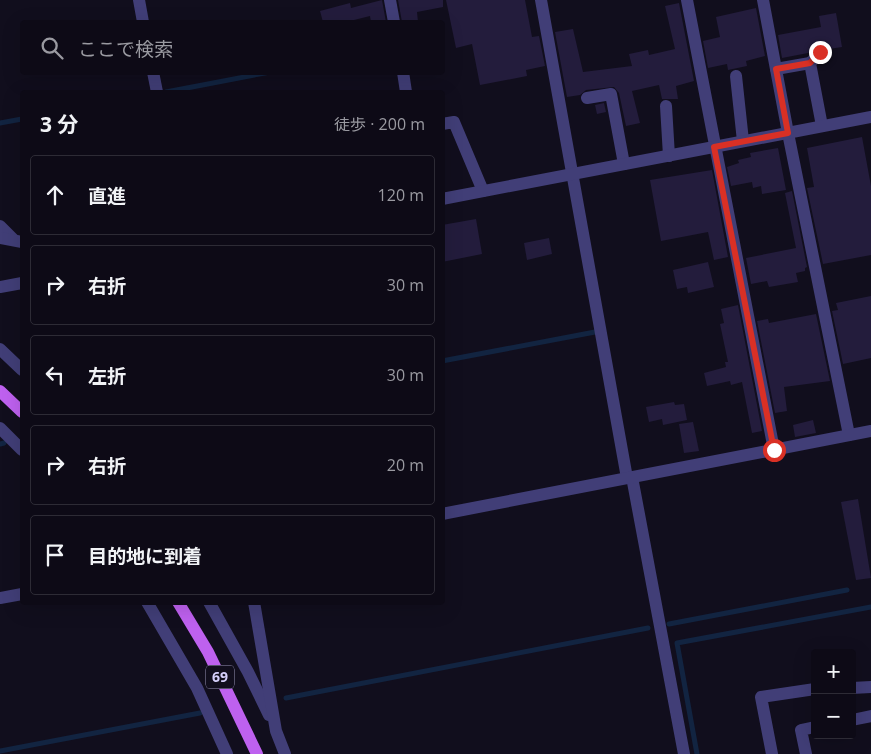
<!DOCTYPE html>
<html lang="ja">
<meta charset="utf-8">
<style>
:root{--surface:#0d0a16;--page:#16131f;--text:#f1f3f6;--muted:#9a9aa1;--line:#2d2b35}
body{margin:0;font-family:"Open Sans","Noto Sans JP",sans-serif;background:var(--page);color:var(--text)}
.controls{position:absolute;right:15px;bottom:15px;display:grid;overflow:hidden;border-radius:5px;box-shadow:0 5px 20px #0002}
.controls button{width:45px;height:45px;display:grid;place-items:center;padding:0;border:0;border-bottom:1px solid var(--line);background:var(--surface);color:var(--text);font:25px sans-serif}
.stop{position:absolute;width:15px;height:15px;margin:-11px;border:4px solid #d93025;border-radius:50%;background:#fff}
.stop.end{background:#d93025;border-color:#fff;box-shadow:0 1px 5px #0008}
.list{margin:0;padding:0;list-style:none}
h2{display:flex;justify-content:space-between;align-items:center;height:65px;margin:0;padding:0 20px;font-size:21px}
h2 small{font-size:16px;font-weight:400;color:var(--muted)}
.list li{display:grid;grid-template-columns:32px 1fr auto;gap:15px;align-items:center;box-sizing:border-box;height:80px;margin:0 10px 10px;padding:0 10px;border:1px solid var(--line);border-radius:5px}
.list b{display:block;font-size:19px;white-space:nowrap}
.list em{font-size:16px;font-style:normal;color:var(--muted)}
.icon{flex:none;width:28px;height:28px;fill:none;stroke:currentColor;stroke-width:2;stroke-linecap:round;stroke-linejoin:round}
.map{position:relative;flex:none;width:871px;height:754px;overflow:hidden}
.search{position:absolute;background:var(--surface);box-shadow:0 5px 20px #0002;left:20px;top:20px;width:425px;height:55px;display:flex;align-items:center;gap:12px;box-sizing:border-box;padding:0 18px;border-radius:5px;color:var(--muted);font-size:19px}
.panel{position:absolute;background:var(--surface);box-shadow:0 5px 20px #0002;left:20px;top:90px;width:425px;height:515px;border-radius:5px}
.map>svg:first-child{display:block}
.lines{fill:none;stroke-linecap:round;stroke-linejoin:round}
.stream{stroke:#122441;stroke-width:5}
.building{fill:#231c3c}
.minor{stroke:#413e77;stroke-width:12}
.major{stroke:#be61ef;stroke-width:12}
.route{stroke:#d93025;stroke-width:6}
.labels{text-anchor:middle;stroke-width:4;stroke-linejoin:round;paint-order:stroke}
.shield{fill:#110e1d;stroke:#9a95b8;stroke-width:1}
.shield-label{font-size:14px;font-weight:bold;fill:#d5cffa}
</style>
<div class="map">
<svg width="871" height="754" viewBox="0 0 871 754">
<rect width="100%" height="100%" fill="#110e1d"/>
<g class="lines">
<!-- stream -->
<g class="stream">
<polyline points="166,92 270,72"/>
<polyline points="0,123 22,119"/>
<polyline points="442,361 595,332"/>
<polyline points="0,444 4,443"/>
<polyline points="669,624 847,590"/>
<polyline points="286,698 648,628"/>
<polyline points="0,751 200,713"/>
<polyline points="697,754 677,643 871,607"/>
</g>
</g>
<!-- building -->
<g class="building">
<polygon points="382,0 386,22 371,22 370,16 346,22 323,22 320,11 350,3 351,8"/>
<polygon points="398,0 443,0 443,7 417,12 418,22 402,22"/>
<polygon points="446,0 525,0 532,37 539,36 545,66 526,70 527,76 480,85 472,44 456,48"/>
<polygon points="679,3 694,81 676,86 678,99 662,99 659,85 632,91 640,123 626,126 619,93 614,87 586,90 580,95 567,97 555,32 573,29 583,72 632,66 629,54 648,50 649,55 675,49 665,6"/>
<polygon points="756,8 765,56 746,61 747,66 728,70 727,64 708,68 703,41 720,37 716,17"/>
<polygon points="836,13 842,47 829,49 824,44 819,44 808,53 782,58 778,35 821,27 819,16"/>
<polygon points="604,103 606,112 597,114 595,105"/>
<polygon points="862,137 871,186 871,255 823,264 807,188 814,187 807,148"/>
<polygon points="778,148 786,190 762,194 761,186 753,188 752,182 731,186 727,167 739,163 738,160 751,157 750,153"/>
<polygon points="712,170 728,257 714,260 708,232 661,241 650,180"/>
<polygon points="792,191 807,267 805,268 805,271 796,273 798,282 769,287 767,281 751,284 746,258 796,248 785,193"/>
<polygon points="476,219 482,254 442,262 442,225"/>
<polygon points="549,238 552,254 527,260 524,243"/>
<polygon points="708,262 714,287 688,293 687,287 677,289 673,270"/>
<polygon points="871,296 871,358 843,364 832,311 838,310 836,303"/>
<polygon points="738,305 762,431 752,433 742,382 731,385 730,381 707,386 704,373 726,367 725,362 728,362 720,324 724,323 721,309"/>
<polygon points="816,314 830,381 784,387 787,411 775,413 757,321 768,319 769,323"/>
<polygon points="674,402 675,405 684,404 687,420 663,425 662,419 649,422 646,407"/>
<polygon points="813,420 816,433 795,437 793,425"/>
<polygon points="693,422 699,451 684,453 679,424"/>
<polygon points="858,499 871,578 856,580 841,502"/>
</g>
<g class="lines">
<!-- minor -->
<g class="minor">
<polyline points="139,0 143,22"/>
<polyline points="390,0 394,22"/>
<polyline points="541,0 627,478"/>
<polyline points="687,0 774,450"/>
<polyline points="763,0 788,133 849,435"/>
<polyline points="821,52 810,63 822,126"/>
<polyline points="776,69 810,63"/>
<polyline points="153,72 157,92"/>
<polyline points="403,72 406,92"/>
<polyline points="736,76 743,141"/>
<polyline points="587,98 611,94 624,164"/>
<polyline points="666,106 669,156"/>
<polyline points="442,124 454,122 483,191"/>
<polyline points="442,199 871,117"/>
<polyline points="0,226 14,240"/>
<polyline points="0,238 22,242"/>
<polyline points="0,287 22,283"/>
<polyline points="0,349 22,370"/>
<polyline points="0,428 22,450"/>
<polyline points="632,477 684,754"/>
<polyline points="442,514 871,431"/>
<polyline points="0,598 22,594"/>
<polyline points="147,602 197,688 227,754"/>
<polyline points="209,602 248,672 269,715"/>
<polyline points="254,602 276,731 285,754"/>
<polyline points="852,688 871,687"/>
<polyline points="852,720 871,716"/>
<polyline points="772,754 761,697 815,689"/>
<polyline points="806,754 801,730 815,727"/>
</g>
<!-- major -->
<g class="major">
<polyline points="0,391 22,412"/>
<polyline points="178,602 208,652 257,754"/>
</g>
</g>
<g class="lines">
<!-- route -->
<polyline class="route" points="774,450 714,147 788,133 776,69 810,63 820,52"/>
</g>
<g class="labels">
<!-- shield labels -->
<rect class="shield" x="206" y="665.5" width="28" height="23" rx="4"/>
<g class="shield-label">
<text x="220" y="682">69</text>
</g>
</g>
</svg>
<div class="controls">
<button>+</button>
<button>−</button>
</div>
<div class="stop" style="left:774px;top:450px"></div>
<div class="stop end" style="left:820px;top:52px"></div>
<div class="search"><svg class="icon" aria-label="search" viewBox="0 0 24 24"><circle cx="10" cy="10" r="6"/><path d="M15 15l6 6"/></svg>ここで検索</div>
<section class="panel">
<h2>3 分<small>徒歩 · 200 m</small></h2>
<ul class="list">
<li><svg class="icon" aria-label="ahead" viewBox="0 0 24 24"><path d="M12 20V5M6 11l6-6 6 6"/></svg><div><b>直進</b></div><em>120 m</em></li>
<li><svg class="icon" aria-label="right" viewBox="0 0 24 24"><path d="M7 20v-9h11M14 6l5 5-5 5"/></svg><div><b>右折</b></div><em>30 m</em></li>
<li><svg class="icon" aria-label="left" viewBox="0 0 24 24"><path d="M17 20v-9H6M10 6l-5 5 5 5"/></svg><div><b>左折</b></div><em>30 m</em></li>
<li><svg class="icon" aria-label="right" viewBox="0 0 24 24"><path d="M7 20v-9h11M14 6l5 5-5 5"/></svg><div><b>右折</b></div><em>20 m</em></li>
<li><svg class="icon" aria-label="arrive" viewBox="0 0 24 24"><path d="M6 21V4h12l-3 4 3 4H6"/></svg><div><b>目的地に到着</b></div></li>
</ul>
</section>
</div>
